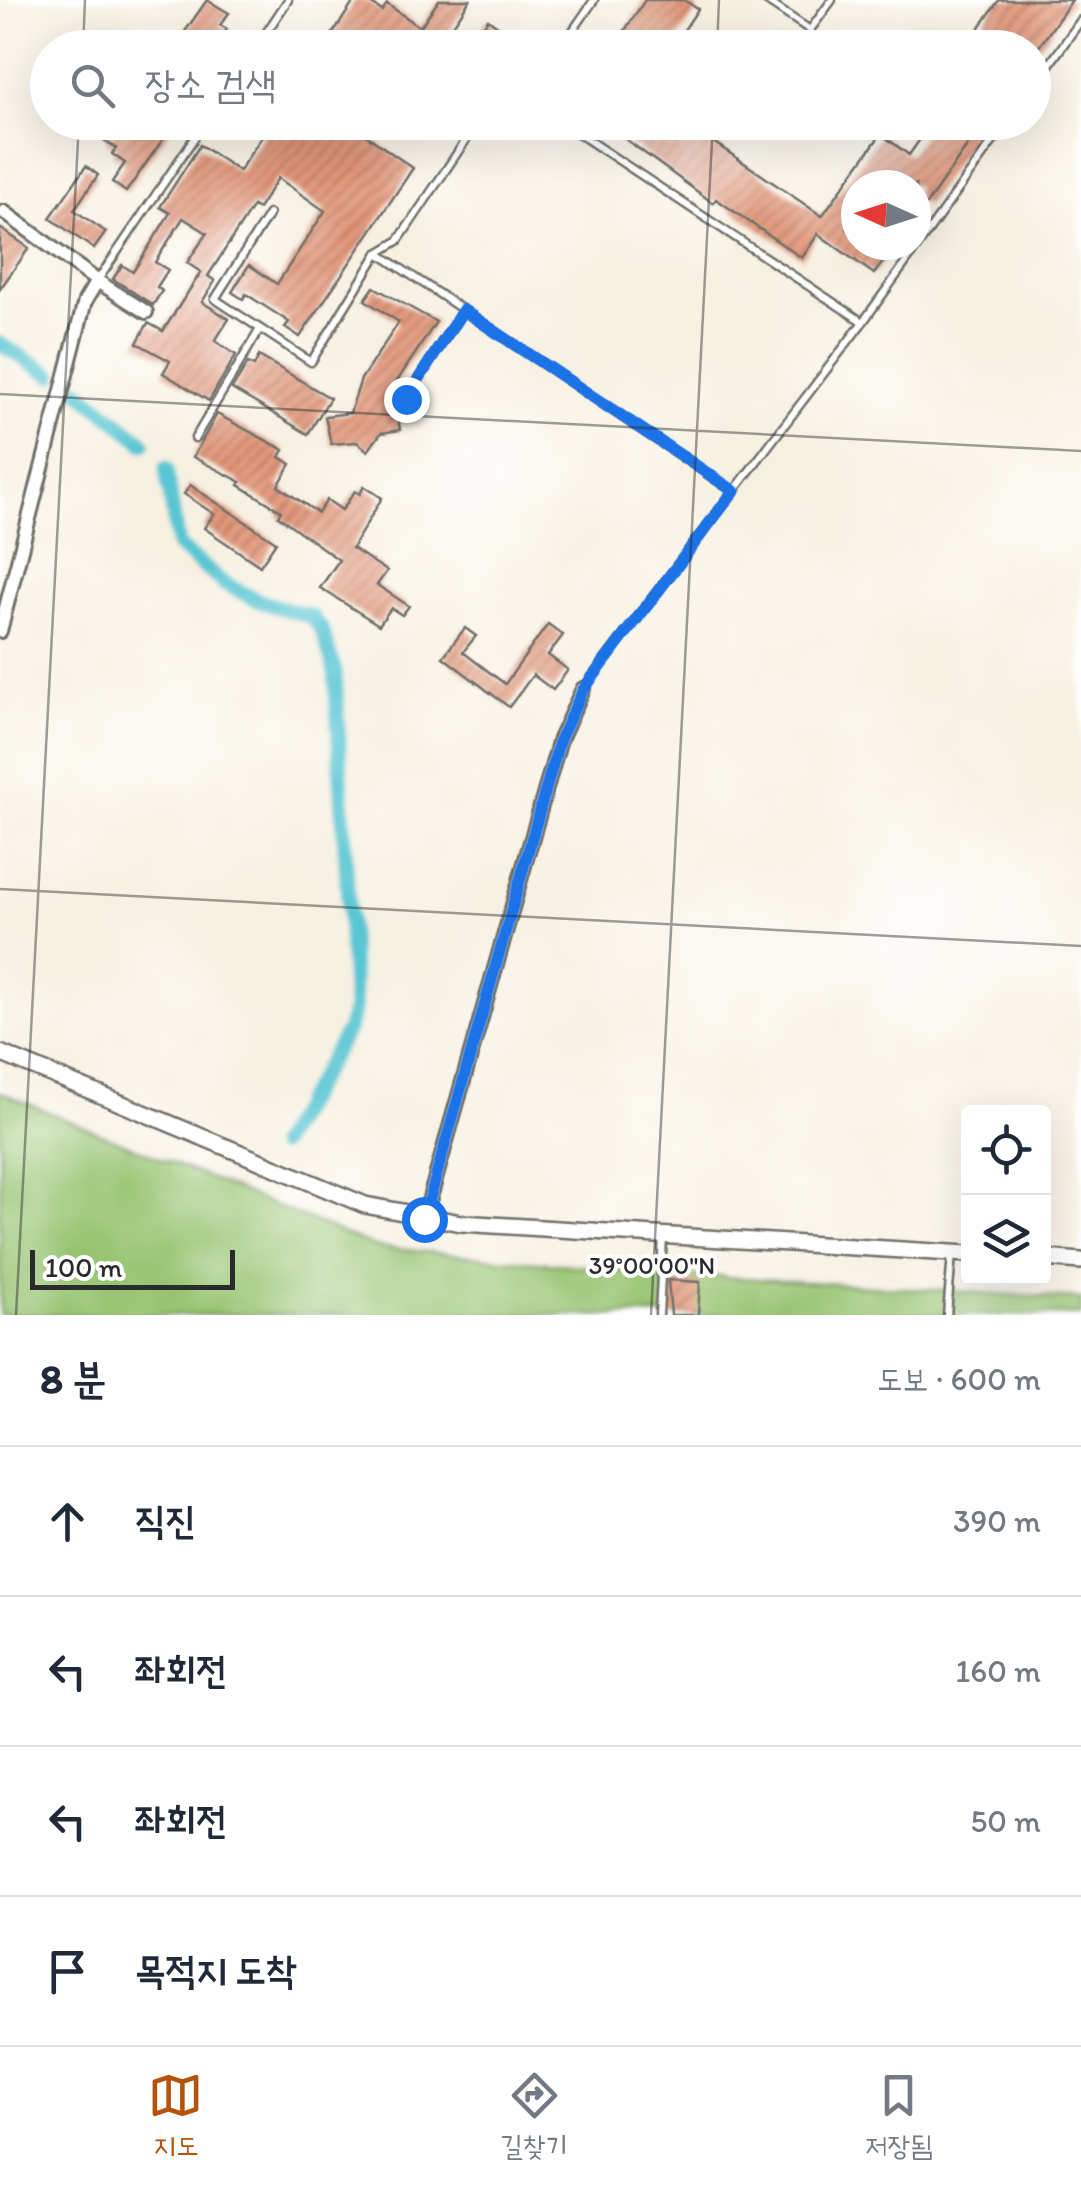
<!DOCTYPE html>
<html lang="ko">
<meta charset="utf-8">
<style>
:root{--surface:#fff;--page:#f6f6f7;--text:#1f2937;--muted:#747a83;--line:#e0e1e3;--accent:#b45309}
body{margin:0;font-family:Itim,"Poor Story",sans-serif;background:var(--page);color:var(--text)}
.controls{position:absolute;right:30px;bottom:30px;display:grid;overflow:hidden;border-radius:10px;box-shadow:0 10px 40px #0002}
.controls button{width:90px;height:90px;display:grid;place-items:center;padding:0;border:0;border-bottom:2px solid var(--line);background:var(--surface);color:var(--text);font:50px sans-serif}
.compass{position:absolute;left:841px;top:170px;width:90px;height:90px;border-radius:50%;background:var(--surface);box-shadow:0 10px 40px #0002;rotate:273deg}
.scale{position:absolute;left:30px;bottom:25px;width:205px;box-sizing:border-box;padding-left:10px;border:5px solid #2b2b2b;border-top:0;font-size:28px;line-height:35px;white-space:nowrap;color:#2b2b2b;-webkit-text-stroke:8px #fff;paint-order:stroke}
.stop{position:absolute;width:30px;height:30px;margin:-22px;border:8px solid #1a73e8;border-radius:50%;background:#fff}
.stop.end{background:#1a73e8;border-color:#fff;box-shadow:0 2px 10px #0008}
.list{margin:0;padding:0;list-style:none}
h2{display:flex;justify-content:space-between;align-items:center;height:130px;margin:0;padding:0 40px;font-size:42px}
h2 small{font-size:32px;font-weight:400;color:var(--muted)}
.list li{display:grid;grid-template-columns:65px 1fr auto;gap:30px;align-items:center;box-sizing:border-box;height:150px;padding:0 40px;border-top:2px solid var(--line)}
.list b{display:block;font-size:38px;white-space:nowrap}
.list em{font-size:32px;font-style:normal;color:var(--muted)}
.icon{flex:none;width:55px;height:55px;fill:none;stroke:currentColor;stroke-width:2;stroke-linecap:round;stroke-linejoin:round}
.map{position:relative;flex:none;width:1081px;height:1315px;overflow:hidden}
.search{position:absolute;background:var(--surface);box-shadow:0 10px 40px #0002;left:30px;right:30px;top:30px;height:110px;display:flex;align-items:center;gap:25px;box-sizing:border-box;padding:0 35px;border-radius:55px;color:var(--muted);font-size:38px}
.sheet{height:730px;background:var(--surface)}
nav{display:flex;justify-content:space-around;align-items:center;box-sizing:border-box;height:140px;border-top:2px solid var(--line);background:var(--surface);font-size:28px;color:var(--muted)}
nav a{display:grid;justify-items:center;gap:5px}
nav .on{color:var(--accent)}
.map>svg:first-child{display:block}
.pitch{fill:#98c472;stroke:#62784e;stroke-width:2.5}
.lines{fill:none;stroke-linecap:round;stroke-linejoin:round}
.canal{stroke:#5ac6d3;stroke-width:15}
.building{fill:url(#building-hatch)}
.service-casing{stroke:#72706b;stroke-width:11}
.minor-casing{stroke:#72706b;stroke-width:18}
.tertiary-casing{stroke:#72706b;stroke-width:20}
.service{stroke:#fff;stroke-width:6}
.minor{stroke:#fff;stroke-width:12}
.tertiary{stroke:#fff;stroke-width:15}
.route{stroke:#1a73e8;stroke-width:12}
.ticks{fill:none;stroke:#2b2b2b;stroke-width:2.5;stroke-opacity:0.45}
.ticks-label{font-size:25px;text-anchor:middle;fill:#2b2b2b;stroke:#fff;stroke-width:8;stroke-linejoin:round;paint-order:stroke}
</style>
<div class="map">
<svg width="1081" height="1315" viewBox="0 0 1081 1315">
<defs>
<pattern id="building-hatch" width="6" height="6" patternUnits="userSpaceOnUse" patternTransform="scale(2.5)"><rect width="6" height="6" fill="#e29779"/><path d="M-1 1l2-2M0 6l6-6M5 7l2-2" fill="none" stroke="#b77b63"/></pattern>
</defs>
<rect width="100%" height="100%" fill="#fff"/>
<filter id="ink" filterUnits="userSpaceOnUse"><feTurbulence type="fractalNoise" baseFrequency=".01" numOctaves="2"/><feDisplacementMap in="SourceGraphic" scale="20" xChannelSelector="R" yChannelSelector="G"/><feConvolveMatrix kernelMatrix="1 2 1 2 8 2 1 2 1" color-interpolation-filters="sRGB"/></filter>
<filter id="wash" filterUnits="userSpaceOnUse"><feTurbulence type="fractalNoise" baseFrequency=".0048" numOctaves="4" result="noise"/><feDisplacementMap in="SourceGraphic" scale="40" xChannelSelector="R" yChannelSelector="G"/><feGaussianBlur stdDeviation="2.25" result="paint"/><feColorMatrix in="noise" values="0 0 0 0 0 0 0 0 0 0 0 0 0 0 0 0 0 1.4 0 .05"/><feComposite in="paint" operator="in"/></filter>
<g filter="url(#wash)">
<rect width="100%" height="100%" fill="#f7f1e2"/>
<!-- pitch -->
<polygon class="pitch" points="0,1092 375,1247 645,1272 1081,1299 1081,1315 0,1315"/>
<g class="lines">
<!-- canal -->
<g class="canal">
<polyline points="0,344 52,375"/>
<polyline points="77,389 144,443"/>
<polyline points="166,468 178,546 223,583 259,601 312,617 322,630 335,671 354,1009 348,1029 279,1145"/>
</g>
</g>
<g id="blocks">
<!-- building -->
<g class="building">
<polygon points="207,0 229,13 220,25 227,29 219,41 212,37 205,48 184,33"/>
<polygon points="355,0 366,0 382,11 387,4 420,27 439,0 470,0 438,48 323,48"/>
<polygon points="645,0 684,0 698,9 672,48 613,48"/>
<polygon points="999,0 1072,0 1038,48 965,48"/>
<polygon points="488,19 528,48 469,48"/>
<polygon points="118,122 175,122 126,192 112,182 125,163 112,154 116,148 105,141"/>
<polygon points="245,122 347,122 413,168 300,337 285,327 289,322 246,294 243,299 232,292 249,265 277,284 325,211 278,178 258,209 253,206 208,276 215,281 202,302 229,319 215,341 236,355 209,401 163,373 170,361 137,343 148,323 163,331 201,272 187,263 207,233 183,218 155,262 168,270 157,287 162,291 153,305 113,279 122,265 133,272 170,213 160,207 200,145 239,171 263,135"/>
<polygon points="602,122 684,122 822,216 881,134 909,155 932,122 984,122 926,205 916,198 916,185 898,185 882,173 874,185 856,185 856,210 847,229 856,235 856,245 870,245 887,257 874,274 818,234 802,258 716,199 713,203"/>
<polygon points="86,166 98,175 74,210 106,232 94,249 50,218"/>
<polygon points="0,228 29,248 0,289"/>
<polygon points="374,287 436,322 384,401 396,405 400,430 381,433 368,451 357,442 331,444 325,416 350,413 361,379 399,322 365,300"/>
<polygon points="259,356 330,398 308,434 232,389 248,363 254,366"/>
<polygon points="217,414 284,450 280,457 291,464 278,486 318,513 327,500 342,510 355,491 360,494 364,486 382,498 352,548 387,571 377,585 409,606 402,615 391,608 379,625 320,588 339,560 278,516 281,511 239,485 241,482 193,457"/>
<polygon points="190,485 276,542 260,566 204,528 214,514 184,494"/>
<polygon points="548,624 563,635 548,655 568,670 553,690 533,675 509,707 443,657 465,628 476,636 463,652 505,684"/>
<polygon points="668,1280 700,1282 698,1315 671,1315"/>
</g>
</g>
</g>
<g filter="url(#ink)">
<use href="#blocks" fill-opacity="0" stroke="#72706b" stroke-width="2.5"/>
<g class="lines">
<defs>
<g id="service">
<polyline points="765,0 810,30 832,0"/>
<polyline points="256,48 288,0"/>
<polyline points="561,48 594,0"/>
<polyline points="1034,86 1081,20"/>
<polyline points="561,122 863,322"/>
<polyline points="269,214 215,299 311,362 378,253 398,241 478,122"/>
<polyline points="378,253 733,491"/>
<polyline points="98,280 205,122"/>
<polyline points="406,399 463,310"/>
<polyline points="195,438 260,329"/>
<polyline points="583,689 863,322 1007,122"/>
<polyline points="659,1315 663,1236"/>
<polyline points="947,1315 952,1254"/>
</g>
<g id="minor">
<polyline points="97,281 146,312"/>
<polyline points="0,631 85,301 97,281 4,212"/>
<polyline points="424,1219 560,739 583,689"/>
</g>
<g id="tertiary">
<polyline points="0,1053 365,1205 461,1223 968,1254"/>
<polyline points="1044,1258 1081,1261"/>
</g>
</defs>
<!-- service casing -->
<use href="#service" class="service-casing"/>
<!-- minor casing -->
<use href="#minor" class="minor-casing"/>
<!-- tertiary casing -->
<use href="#tertiary" class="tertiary-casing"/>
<!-- service -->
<use href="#service" class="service"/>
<!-- minor -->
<use href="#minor" class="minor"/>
<!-- tertiary -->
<use href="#tertiary" class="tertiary"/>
</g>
</g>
<g class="lines" filter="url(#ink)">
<!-- route -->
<polyline class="route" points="406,399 463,310 734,491 583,690 560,739 424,1219"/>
</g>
<!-- ticks -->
<path class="ticks" d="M 83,48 L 85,0M 717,48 L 719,0M 0,394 L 1081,451M 0,889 L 1081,946M 16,1315 L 79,122M 651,1315 L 713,122"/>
<g class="ticks-label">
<text x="652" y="1274">39°00'00"N</text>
</g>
</svg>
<div class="controls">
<button><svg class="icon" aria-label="locate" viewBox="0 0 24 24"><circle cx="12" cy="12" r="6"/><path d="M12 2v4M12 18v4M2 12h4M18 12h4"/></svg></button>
<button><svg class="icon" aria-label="layers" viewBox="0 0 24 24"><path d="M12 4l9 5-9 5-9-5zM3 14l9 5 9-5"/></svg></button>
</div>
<svg class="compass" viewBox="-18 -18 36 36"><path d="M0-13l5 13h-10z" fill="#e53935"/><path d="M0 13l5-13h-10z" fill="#747a83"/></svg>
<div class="scale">100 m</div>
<div class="stop" style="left:424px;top:1219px"></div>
<div class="stop end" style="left:406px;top:399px"></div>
<div class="search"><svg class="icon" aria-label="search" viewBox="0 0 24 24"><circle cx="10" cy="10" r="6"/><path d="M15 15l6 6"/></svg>장소 검색</div>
</div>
<section class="sheet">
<h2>8 분<small>도보 · 600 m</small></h2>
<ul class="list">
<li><svg class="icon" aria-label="ahead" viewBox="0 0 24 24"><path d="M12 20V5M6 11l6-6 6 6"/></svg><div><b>직진</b></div><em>390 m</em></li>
<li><svg class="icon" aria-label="left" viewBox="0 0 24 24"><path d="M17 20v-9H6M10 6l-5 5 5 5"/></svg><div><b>좌회전</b></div><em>160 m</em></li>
<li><svg class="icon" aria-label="left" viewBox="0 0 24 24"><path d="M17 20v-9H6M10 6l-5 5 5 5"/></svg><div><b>좌회전</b></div><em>50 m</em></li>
<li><svg class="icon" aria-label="arrive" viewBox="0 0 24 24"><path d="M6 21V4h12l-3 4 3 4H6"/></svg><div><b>목적지 도착</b></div></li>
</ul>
</section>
<nav>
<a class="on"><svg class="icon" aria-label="map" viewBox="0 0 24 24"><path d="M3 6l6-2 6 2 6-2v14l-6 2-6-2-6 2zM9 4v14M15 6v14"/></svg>지도</a>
<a><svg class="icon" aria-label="directions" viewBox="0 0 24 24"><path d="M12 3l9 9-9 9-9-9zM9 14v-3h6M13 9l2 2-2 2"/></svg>길찾기</a>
<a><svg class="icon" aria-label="saved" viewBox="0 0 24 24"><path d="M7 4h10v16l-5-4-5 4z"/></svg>저장됨</a>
</nav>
